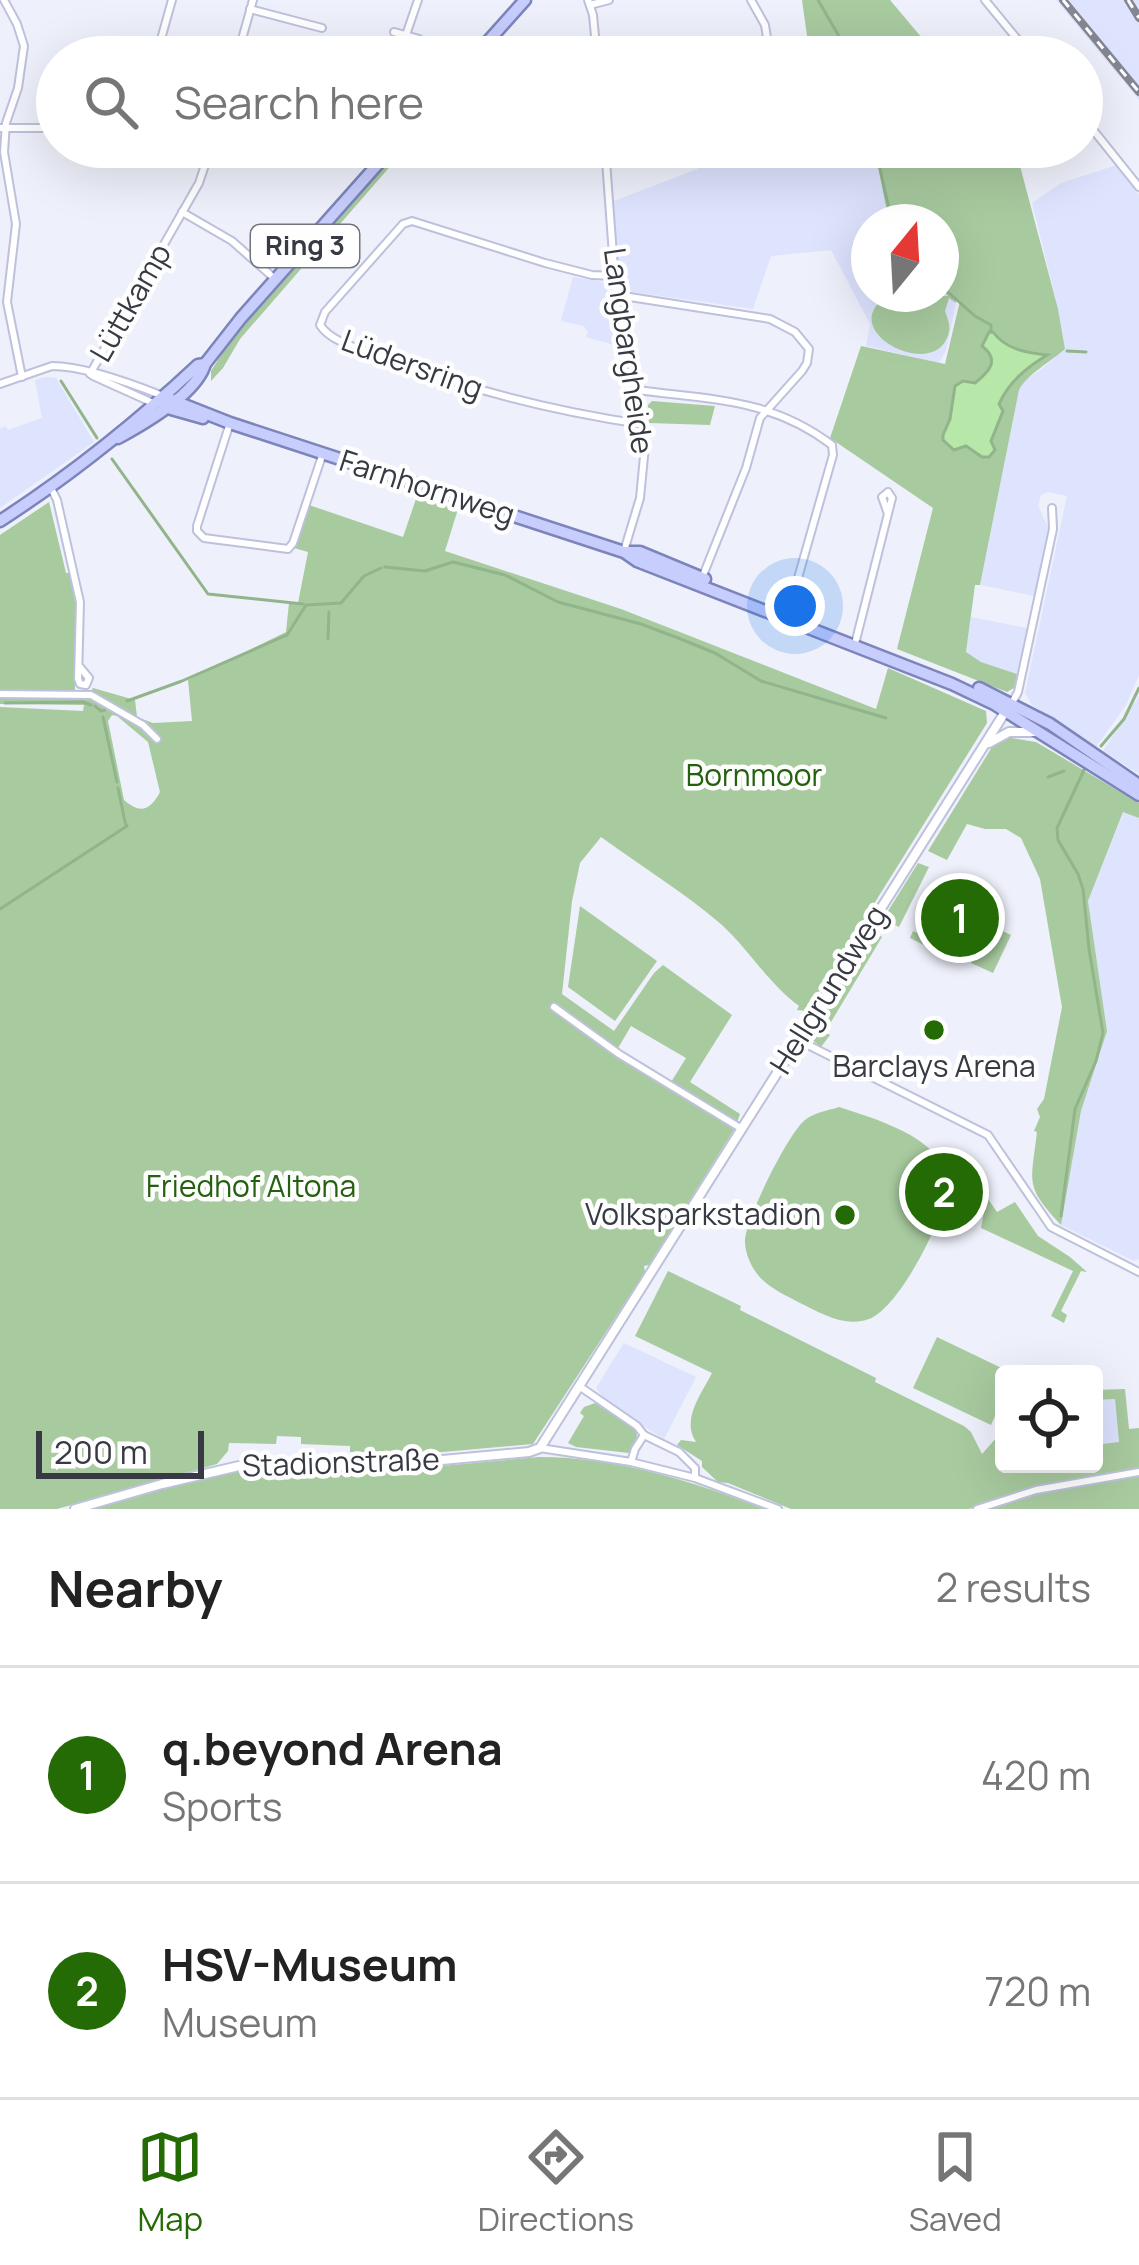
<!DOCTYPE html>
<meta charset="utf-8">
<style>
:root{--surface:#fff;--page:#f2f2f2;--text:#222;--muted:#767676;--line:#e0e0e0;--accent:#256b05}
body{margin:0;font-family:Manrope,sans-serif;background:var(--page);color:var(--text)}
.controls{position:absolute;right:36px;bottom:36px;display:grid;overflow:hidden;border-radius:12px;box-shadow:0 12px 48px #0002}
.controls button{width:108px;height:108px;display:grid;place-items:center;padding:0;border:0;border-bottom:3px solid var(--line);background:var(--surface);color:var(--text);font:60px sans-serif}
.compass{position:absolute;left:851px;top:204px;width:108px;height:108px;border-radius:50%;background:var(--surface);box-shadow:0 12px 48px #0002;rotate:18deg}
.scale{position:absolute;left:36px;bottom:30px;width:168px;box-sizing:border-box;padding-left:12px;border:6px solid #373943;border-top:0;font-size:33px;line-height:42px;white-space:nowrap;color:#373943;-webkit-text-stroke:9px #fefefe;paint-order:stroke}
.you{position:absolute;left:795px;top:606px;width:42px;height:42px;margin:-30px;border:9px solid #fff;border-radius:50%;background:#1a73e8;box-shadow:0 0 0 18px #1a73e833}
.badge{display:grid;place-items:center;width:78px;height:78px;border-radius:50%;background:var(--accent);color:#fff;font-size:39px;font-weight:700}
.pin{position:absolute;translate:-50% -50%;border:6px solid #fff;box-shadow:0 3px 12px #0006}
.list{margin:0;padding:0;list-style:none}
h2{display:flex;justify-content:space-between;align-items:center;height:156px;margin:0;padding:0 48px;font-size:51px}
h2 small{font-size:39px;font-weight:400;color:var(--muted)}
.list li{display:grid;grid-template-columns:78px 1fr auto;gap:36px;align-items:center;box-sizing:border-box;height:216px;padding:0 48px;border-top:3px solid var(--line)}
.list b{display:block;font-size:45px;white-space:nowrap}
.list p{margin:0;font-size:39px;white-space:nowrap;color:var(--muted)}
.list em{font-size:39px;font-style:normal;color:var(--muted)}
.icon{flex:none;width:66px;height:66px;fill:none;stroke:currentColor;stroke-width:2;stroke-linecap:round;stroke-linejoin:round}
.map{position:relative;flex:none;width:1139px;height:1509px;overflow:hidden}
.search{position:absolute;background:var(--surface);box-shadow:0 12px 48px #0002;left:36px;right:36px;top:36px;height:132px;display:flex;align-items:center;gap:30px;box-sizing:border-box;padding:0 42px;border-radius:66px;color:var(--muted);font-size:45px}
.sheet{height:588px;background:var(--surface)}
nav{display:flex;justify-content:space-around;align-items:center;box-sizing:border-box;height:168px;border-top:3px solid var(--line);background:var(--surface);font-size:33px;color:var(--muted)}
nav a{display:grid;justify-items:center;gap:6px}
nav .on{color:var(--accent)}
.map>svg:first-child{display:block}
.built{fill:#dee3fe}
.green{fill:#a8ca9f;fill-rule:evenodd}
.water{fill:#b7e8aa;stroke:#91b48b;stroke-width:3}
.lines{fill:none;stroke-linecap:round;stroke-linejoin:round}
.stream{stroke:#91b48b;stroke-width:3}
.minor-casing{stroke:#bdc1db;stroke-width:10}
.tertiary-casing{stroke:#bdc1db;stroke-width:12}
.primary-casing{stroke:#7c84ba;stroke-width:15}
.minor{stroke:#fff;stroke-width:6}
.tertiary{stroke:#fff;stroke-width:8}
.primary{stroke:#c7cdfc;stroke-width:10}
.rail-casing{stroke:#848691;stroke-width:8}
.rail{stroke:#fefefe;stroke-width:3;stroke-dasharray:9;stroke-linecap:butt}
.poi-dot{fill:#256b05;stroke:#fefefe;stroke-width:4.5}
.labels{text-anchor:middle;stroke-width:9;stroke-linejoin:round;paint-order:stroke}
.shield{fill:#fefefe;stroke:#73747b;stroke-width:3}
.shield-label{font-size:27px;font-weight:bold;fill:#373943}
.street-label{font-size:30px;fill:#373943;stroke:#fefefe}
.park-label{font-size:30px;fill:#24610e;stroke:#fefefe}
.poi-label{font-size:30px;fill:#373943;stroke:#fefefe}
</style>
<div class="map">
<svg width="1139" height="1509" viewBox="0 0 1139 1509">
<rect width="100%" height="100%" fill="#eef0fb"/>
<!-- built -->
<g class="built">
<polygon points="1056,0 1139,0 1139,100"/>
<polygon points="774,147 874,147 889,222 869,222 869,294 941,294 941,288 956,303 946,350 939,363 866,346 870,324 831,250 771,256 753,309 626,291 619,284 614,201 736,154 745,152 768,159"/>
<polygon points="1117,165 1139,195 1139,675 1126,705 1096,747 1032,705 1025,693 1067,496 1048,492 1041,495 1038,506 1049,529 1035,596 980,585 1019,390 1024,381 1043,368 1065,349 1058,309 1032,203 1061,183"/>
<polygon points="573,277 603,282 606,285 616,332 614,345 586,337 588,332 584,326 561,321"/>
<polygon points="45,377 56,378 94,442 0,508 0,428 6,426 8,430 42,418 35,380"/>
<polygon points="971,617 1027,628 1017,674 981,662 966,653"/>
<polygon points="1139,696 1139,774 1103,751"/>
<polygon points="1124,811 1139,818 1139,1259 1134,1261 1061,1225 1081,1111 1107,1031 1088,901"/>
<polygon points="624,1343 696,1377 664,1439 607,1403 596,1388"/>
<polygon points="1115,1399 1119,1443 1094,1445 1094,1400"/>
</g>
<!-- green -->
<g class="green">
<polygon points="802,0 890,0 938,57 810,57"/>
<polygon points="399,147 407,147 240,339 223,368 211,381 211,371 243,320"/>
<path d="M 874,147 L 974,147 L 1020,166 L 1058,309 L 1065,349 C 1052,361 1026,375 1019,390 L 980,585 L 975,585 L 966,652 L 981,662 L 1017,674 L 1014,688 L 1007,692 L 897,649 L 933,508 L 830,438 L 861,346 L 945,364 L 960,301 L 956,299 L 956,303 L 949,298 L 945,311 C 949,322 952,329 946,340 C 927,379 831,327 891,294 L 948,296 L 941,288 L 941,222 L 889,222 ZM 998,339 L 1024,352 L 1045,356 C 1025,369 1009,383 999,404 L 1003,411 L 991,441 L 995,449 L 989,457 C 973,449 958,445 943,435 L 950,419 L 955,386 L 963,381 L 975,383 L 990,371 L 993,359 L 982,343 Z"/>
<polygon points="652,401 715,406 710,425 649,423 648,405"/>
<path d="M 417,496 L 458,509 L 445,551 L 621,609 L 876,709 L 888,668 L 986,711 L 987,723 L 807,1011 L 797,1010 L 799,1006 C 769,984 749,950 722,925 C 685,893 641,866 601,837 L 580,863 L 572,901 L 562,994 L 614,1031 L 654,973 L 663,965 L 732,1015 L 690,1082 L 740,1114 L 735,1128 L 649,1265 L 644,1266 L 645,1272 L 533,1444 L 386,1457 L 385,1455 L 355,1455 L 355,1452 L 350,1452 L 350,1446 L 301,1444 L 301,1437 L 277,1436 L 276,1444 L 229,1443 L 228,1451 L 217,1464 L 57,1509 L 0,1509 L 0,707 L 83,711 L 84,705 L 7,704 L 0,704 L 0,697 L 87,698 L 93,688 L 135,700 L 137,717 L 153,723 L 192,721 L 188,680 L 286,632 L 289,603 L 298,603 L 308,552 L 294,548 L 309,505 L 403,537 ZM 112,715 L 117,716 L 148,742 L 160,792 C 150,811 140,814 124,800 L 108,721 ZM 631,1026 L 686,1058 L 668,1087 L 614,1055 Z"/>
<polygon points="49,502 66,573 69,573 75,601 75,693 0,693 0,535"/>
<path d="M 1005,737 L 1036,742 L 1139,803 L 1139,818 L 1123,812 L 1088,901 L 1107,1031 L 1081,1111 L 1061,1225 C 1024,1185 1031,1184 1037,1132 L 1034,1131 L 1040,1117 L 1037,1109 L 1044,1099 L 1062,1007 L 1040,879 L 1021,838 L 1006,829 L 985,829 L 967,824 L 947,860 L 928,851 L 992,747 Z"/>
<polygon points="918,863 929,867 899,927 883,919"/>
<polygon points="954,889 986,905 961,957 958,957 956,961 910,938 913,931 930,939"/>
<polygon points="580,906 657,961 615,1021 568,987"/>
<polygon points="990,925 1011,935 993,973 971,963"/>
<polygon points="876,933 882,937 825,1032 830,1035 821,1047 812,1040 813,1028"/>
<path d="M 839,1107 C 867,1116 917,1131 935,1155 C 941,1164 945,1179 945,1190 C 945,1219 898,1309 869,1319 C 845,1328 821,1313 800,1303 C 781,1293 762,1285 752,1266 C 748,1258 745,1250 745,1241 C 745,1220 789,1132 805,1120 C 815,1112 827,1111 839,1107 Z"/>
<polygon points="979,1186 997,1212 1015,1202 1038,1236 1070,1257 1087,1272 1081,1271 1061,1311 1067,1315 1064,1323 1051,1316 1073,1271 981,1228 984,1212 974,1198 962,1204 960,1199"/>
<path d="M 668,1271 L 741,1306 L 740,1310 L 876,1378 L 875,1382 L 964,1426 L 971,1432 L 982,1454 L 997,1437 L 1004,1441 L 1004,1464 L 1094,1464 L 1094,1445 L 1119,1442 L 1115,1399 L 1094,1400 L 1094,1390 L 1125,1389 L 1129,1429 L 1139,1428 L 1139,1469 L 1034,1487 L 969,1509 L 791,1509 L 728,1483 L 718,1482 L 702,1467 L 702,1461 L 677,1445 L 681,1440 L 696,1442 C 681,1419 701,1395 712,1373 L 635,1336 Z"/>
<polygon points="937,1337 1014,1374 1004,1374 1004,1397 991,1425 913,1388"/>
<polygon points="595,1403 636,1430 637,1437 629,1453 576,1447 568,1443 584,1416 580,1413 584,1407"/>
<path d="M 539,1457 C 616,1457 692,1481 764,1509 L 90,1509 L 231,1471 L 253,1469 L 254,1476 L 331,1476 Z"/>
<path d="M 1139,1475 L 1139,1509 L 986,1509 C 1035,1490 1087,1483 1139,1475 Z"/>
</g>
<!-- water -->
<path class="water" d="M 989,332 L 993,332 C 1005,349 1027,353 1047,355 C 1026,368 1009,382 999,404 L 1003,411 L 991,441 L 995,450 L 989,457 L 982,457 L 966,446 L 954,450 L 943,440 L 943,435 L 950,419 L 955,386 L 963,381 L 975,383 C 990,371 1000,360 982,346 Z"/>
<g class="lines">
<!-- stream -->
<g class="stream">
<polyline points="818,0 851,57"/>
<polyline points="875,147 892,222"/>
<polyline points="941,286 975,316 991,325 991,332"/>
<polyline points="1067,351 1086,352"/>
<polyline points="61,381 97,438"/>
<polyline points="112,459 208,594 303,604"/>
<polyline points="385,567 425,571 453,562 505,575 558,602 641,624 678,638 715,653 761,681 886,718"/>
<polyline points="328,639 329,612"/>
<polyline points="127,701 182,681 287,635 306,605 341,603 364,576 381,568"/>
<polyline points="5,703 83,702 91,705"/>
<polyline points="95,706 101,711 105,710"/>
<polyline points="103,717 117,782"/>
<polyline points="1101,746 1124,719 1139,688"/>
<polyline points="1048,777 1064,771"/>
<polyline points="118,788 125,822"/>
<polyline points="0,909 127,826 126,824"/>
<polyline points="1061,1216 1075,1109 1096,1061 1103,1033 1089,949 1083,889 1078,874 1058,840 1057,828 1084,770"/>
</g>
<defs>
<g id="minor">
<polyline points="4,0 17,24 24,46 18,88 6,123 4,152 16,224 7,302 22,377"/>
<polyline points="588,0 593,15 597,57"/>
<polyline points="751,0 765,25 770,57"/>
<polyline points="985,0 1032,57"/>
<polyline points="590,5 609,0"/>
<polyline points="250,9 322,28"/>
<polyline points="394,32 419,39"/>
<polyline points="406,35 418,0"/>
<polyline points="156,57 172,0"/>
<polyline points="237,57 253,0"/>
<polyline points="1082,116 1139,187"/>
<polyline points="0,128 57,128"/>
<polyline points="605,147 617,309 638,390 645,446 640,498 624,551"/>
<polyline points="606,156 625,147"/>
<polyline points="182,212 232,241 275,279"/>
<path d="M 615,276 L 592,275 L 545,263 L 412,221 L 403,224 L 325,312 L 320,325 C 331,342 358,348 377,355 C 463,388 550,411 641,424"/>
<polyline points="617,295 770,319 795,332 809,349 807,363 802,371 760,418 746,468 702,578"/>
<polyline points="90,374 199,183 211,147"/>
<polyline points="93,376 155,404"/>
<path d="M 0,384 L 52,366 C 85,366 133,384 163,396"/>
<path d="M 638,390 C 711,400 770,398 832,445 L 833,455 L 788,613"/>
<polyline points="230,423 197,526 197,531 204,538 288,549 293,543 323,453"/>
<polyline points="51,488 57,500 80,602 78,679 80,684 86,685 89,678 79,666"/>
<polyline points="856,640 892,498 888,492 882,497 888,514"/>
<polyline points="0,694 91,695 143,725 157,739"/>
<polyline points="1012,703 1018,692 1053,529 1052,508"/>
<polyline points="554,1007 619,1054 742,1129"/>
<polyline points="798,1040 988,1135 1051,1227 1139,1272"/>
<polyline points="579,1386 637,1426 644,1435 679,1452 695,1468 695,1478"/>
<polyline points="540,1448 631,1462 695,1478 778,1509"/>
<polyline points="631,1462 635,1449 644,1435"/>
<polyline points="977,1509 1036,1490 1139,1472"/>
</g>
<g id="tertiary">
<polyline points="989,743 1009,732 1037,732"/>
<polyline points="75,1509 162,1484 239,1466 377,1466 529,1452 540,1448 1007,709"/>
</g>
<g id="primary">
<polyline points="474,57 525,0"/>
<polyline points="164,397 230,423 624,552 637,561 952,684 994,704 1139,795"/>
<polyline points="164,407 203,418"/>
<path d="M 118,438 C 144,424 197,393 205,364 L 241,318 L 393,147"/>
<path d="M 0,521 C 71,475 136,423 198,365 L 205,364"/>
<polyline points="627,552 640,552 705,579"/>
<polyline points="979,688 1050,724 1139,785"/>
</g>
</defs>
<!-- minor casing -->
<use href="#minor" class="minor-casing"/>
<!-- tertiary casing -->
<use href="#tertiary" class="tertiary-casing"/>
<!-- primary casing -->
<use href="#primary" class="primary-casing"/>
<!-- minor -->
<use href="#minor" class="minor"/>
<!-- tertiary -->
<use href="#tertiary" class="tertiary"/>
<!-- primary -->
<use href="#primary" class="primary"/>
<defs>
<g id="rail">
<polyline points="1063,0 1139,92"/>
<polyline points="1128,0 1139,18"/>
</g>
</defs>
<!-- rail casing -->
<use href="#rail" class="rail-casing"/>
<!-- rail -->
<use href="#rail" class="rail"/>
</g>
<!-- markers -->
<g class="poi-dot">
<circle cx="934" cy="1030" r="12"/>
<circle cx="845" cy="1215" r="12"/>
</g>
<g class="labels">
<!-- shield labels -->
<rect class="shield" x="251" y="225" width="108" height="42" rx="9"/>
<g class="shield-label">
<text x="305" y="255">Ring 3</text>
</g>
<!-- street labels -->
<g class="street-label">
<text transform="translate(131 303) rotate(-60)" y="10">Lüttkamp</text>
<text transform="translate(628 351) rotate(82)" y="10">Langbargheide</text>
<text transform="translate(412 365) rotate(20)" y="10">Lüdersring</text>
<text transform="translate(427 488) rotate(18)" y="10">Farnhornweg</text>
<text transform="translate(829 990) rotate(-58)" y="10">Hellgrundweg</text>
<text transform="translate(341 1463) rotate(-2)" y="10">Stadionstraße</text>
</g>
<!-- park labels -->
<g class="park-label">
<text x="754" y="786">Bornmoor</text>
<text x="251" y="1197">Friedhof Altona</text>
</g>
<!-- poi labels -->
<g class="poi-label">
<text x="934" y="1077">Barclays Arena</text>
<text x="821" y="1225" text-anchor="end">Volksparkstadion</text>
</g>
</g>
</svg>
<div class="controls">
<button><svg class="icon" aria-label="locate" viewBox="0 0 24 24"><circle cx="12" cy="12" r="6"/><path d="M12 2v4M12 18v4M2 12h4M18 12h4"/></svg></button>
</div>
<svg class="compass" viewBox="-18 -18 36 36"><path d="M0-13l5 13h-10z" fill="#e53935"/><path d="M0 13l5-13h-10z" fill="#767676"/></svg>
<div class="scale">200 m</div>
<div class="you"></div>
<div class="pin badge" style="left:960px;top:918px">1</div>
<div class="pin badge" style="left:944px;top:1192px">2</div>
<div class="search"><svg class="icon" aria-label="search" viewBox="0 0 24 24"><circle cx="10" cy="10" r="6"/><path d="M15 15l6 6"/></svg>Search here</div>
</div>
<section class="sheet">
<h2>Nearby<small>2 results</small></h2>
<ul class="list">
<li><span class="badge">1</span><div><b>q.beyond Arena</b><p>Sports</p></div><em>420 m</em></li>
<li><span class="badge">2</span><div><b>HSV-Museum</b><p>Museum</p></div><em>720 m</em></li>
</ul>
</section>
<nav>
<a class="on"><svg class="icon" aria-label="map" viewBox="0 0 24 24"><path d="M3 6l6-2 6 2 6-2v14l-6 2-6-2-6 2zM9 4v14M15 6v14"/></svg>Map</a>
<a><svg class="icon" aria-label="directions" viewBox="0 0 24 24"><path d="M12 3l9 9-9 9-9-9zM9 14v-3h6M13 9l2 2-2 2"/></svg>Directions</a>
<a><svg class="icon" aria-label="saved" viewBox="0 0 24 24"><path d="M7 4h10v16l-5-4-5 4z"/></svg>Saved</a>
</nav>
